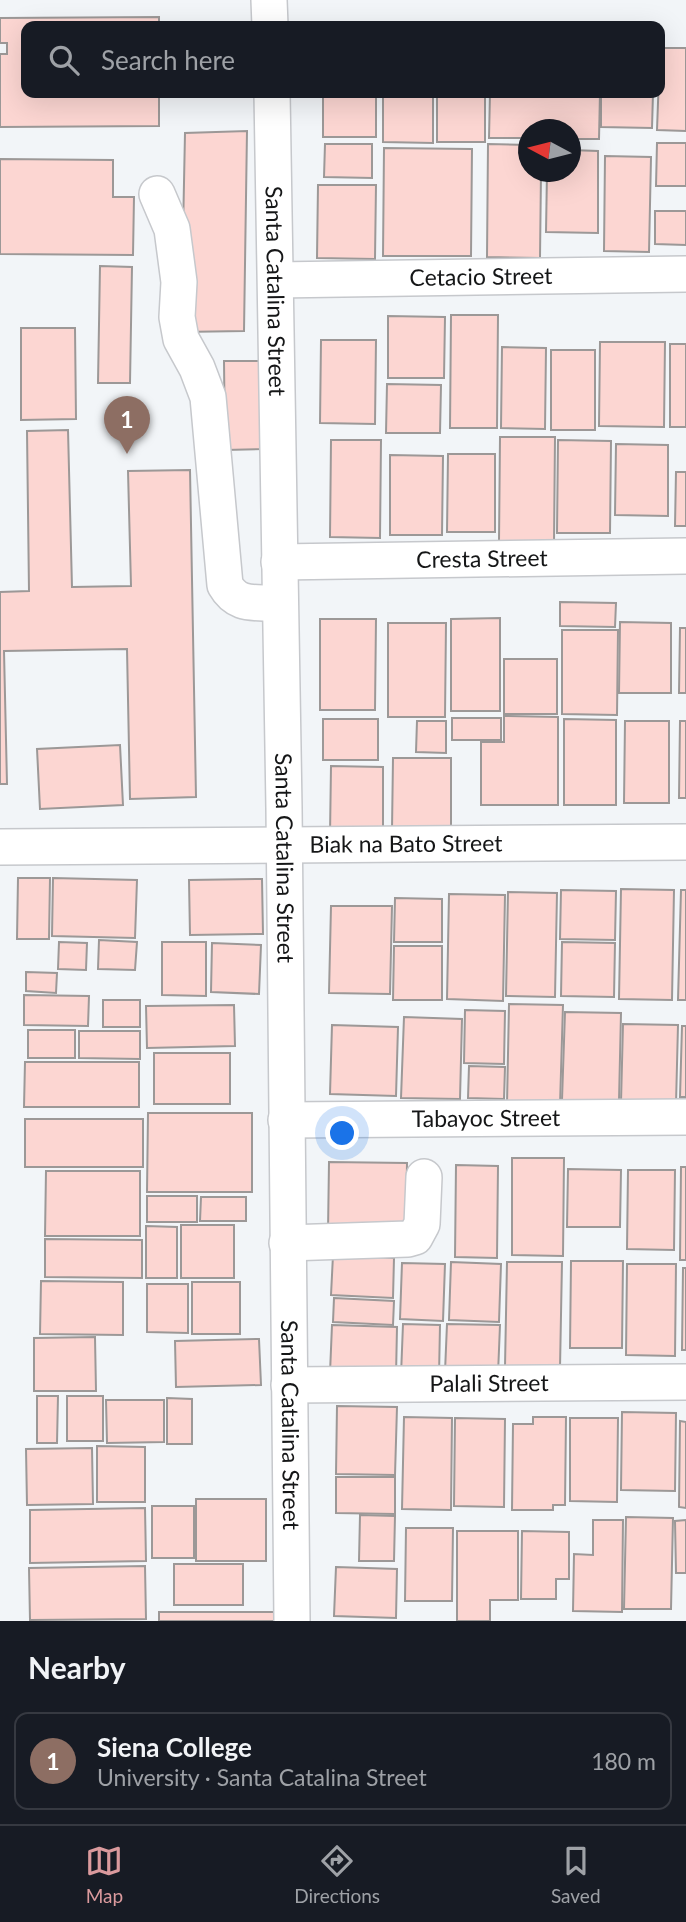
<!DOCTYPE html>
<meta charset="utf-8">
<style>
:root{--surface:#171b24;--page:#242831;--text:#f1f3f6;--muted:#9ea1a6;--line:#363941;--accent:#da9a9d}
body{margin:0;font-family:Lato,sans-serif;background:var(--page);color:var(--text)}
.compass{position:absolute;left:518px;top:119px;width:63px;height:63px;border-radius:50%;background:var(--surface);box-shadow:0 7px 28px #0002;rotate:277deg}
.you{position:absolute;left:343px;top:1134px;width:24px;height:24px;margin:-18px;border:5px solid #fff;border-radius:50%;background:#1a73e8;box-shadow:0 0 0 10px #1a73e833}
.badge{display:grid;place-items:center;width:46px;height:46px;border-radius:50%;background:var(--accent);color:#fff;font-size:23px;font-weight:700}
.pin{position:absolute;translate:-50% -58px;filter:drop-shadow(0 2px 4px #0008)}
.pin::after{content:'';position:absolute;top:37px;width:24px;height:21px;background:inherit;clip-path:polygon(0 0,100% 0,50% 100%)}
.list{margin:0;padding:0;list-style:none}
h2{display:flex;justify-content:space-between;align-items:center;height:91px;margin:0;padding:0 28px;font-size:30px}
h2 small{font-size:23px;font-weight:400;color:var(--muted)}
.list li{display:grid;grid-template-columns:46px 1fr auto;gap:21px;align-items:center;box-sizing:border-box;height:98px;margin:0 14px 14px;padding:0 14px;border:2px solid var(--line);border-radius:14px}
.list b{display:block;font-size:26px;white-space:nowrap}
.list p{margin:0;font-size:23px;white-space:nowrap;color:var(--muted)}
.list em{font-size:23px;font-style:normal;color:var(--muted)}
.icon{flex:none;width:38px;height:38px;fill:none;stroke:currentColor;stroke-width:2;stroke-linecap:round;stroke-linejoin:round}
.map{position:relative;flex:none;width:686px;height:1621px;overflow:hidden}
.search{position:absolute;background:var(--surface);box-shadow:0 7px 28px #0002;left:21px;right:21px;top:21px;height:77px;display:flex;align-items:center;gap:18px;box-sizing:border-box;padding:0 24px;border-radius:14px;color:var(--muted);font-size:26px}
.sheet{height:203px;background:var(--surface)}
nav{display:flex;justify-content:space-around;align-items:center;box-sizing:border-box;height:98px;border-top:2px solid var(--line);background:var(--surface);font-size:19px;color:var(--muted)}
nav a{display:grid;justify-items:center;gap:4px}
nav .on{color:var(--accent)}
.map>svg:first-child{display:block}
.building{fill:#fcd6d2;stroke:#9c9897;stroke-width:2}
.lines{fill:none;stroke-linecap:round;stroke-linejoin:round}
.minor-casing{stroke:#c6c8cc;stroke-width:38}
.minor{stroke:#fff;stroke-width:35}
.labels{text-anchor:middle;stroke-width:7;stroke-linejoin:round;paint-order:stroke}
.street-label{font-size:23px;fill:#151617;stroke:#fff}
</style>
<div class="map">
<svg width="686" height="1621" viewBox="0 0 686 1621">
<rect width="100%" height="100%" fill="#f2f5f8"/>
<!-- building -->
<g class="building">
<polygon points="159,17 159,26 26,26 26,93 159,93 159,126 0,127 0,54 7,54 7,43 0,43 0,18"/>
<polygon points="660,48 686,48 686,131 657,130"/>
<rect x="323" y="93" width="53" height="44"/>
<polygon points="383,93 433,93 433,143 383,142"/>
<rect x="437" y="93" width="48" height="49"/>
<polygon points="490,93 600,93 599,139 570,139 570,130 528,130 528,138 489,138"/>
<polygon points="601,93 653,93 652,128 601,127"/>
<polygon points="247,131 244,331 181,332 185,133"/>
<polygon points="657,143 686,143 686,186 656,186"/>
<polygon points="325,144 372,144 372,178 324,177"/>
<polygon points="488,144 528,145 528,172 541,172 540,258 487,257"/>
<polygon points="384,148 472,149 471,256 383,256"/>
<polygon points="570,150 598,151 598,233 546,232 547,172 570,172"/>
<polygon points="605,156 651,157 649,252 604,251"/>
<polygon points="0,159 113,160 113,197 134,197 133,255 0,254"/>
<polygon points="318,185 376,185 375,259 317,258"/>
<polygon points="655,211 686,211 686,245 655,244"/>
<polygon points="100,266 132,267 130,383 98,383"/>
<polygon points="451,315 498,315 497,428 450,428"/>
<polygon points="388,316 445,317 444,378 388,378"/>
<polygon points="21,328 75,328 76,419 21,420"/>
<polygon points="321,340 376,340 375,424 320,423"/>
<polygon points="600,342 665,342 664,427 599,426"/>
<rect x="670" y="344" width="16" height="83"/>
<polygon points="502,347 546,348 545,429 501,428"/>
<rect x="551" y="350" width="44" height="80"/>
<polygon points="224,361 262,361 263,449 225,450"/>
<polygon points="387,384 441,385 440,433 386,433"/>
<polygon points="68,430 72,587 131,586 128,471 190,470 196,797 130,799 127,649 4,651 7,784 0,784 0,592 29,591 27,431"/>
<polygon points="500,437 555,437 554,543 499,542"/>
<polygon points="331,440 381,440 380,538 330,537"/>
<polygon points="558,440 611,441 610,533 557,533"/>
<polygon points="616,444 668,445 668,516 615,515"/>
<polygon points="448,454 495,454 495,532 447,532"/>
<polygon points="390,455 443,456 442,535 390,535"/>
<polygon points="676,472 686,472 686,526 675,526"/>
<polygon points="560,602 616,603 615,627 560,626"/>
<polygon points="500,618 500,711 451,711 451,619"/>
<polygon points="320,619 376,619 375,710 320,710"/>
<polygon points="620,622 671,623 671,693 619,693"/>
<polygon points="388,623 446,623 445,717 388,717"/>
<polygon points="680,628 686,628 686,693 679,693"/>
<polygon points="562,630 618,630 617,715 562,714"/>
<rect x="504" y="659" width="53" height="55"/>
<polygon points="504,716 558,717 558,805 481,805 481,742 504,742"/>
<rect x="452" y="718" width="49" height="22"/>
<rect x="323" y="719" width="55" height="41"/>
<polygon points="564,719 616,720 616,805 564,805"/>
<polygon points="417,721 446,721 446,753 416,752"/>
<polygon points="625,721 669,721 669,803 624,803"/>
<polygon points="680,721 686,721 686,798 679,798"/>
<polygon points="120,745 123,805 40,809 37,749"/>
<polygon points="393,758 451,758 451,830 392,830"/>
<polygon points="331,766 383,767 383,835 330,835"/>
<polygon points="18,878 50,878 49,939 17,939"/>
<polygon points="53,878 137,880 135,938 52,936"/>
<polygon points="262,879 263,934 190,935 189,880"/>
<polygon points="621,889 674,890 672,1000 619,999"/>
<polygon points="561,890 616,891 615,940 560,939"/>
<polygon points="681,890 686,890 686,1000 678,1000"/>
<polygon points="508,892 557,893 555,997 506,996"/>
<polygon points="449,894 505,895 503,1001 447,999"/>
<polygon points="395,898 442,899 442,942 394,942"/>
<polygon points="331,906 392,906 390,994 329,993"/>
<polygon points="99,940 137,942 135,970 98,969"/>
<polygon points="59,942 87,943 86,970 58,969"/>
<polygon points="162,942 206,942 206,996 162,995"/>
<polygon points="562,942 615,943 614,997 561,996"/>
<polygon points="212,943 261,945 259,994 211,992"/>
<polygon points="394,946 442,946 442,1000 393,1000"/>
<polygon points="26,972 57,973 56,993 26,991"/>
<polygon points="24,995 89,996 88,1026 24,1025"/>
<rect x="103" y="1000" width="37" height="27"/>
<polygon points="509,1004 563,1005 560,1105 507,1104"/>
<polygon points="234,1005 235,1046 147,1048 146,1006"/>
<polygon points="465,1010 505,1011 504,1064 464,1063"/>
<polygon points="565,1012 621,1013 619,1101 562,1100"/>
<polygon points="404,1017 462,1019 460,1099 401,1098"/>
<polygon points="623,1024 678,1025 676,1104 621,1102"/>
<polygon points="332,1025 398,1027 396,1096 330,1094"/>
<polygon points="682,1026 686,1026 686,1097 680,1097"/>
<rect x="28" y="1030" width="47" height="28"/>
<polygon points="79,1031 140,1031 140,1059 79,1058"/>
<rect x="154" y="1053" width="76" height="51"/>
<polygon points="25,1062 139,1062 139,1107 24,1107"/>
<polygon points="469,1066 505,1067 504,1099 468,1098"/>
<polygon points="148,1113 252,1113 252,1192 147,1192"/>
<rect x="25" y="1119" width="118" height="48"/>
<polygon points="512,1158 564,1158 563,1256 512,1255"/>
<polygon points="329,1162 407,1163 406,1233 328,1232"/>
<polygon points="456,1165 498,1166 497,1258 455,1257"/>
<polygon points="681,1167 686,1167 686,1260 680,1260"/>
<polygon points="568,1169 621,1170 620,1227 567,1227"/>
<polygon points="628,1170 675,1170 674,1250 627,1249"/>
<polygon points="46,1171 140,1171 140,1236 45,1236"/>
<rect x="147" y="1196" width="50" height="26"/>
<polygon points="201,1197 246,1197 246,1221 200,1221"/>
<rect x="181" y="1225" width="53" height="53"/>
<polygon points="146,1226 177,1227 177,1278 146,1278"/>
<polygon points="45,1239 142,1240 142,1278 45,1277"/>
<polygon points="333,1255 394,1258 393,1298 331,1295"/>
<polygon points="571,1261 623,1261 622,1348 570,1348"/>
<polygon points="451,1262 501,1264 499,1322 449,1320"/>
<polygon points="507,1262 562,1262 560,1368 505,1367"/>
<polygon points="402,1263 445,1264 443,1321 400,1319"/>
<polygon points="627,1264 676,1264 675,1356 626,1355"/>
<polygon points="683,1268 686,1268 686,1350 682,1350"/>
<polygon points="41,1281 123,1282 123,1335 40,1334"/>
<rect x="192" y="1282" width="48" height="52"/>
<polygon points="147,1284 188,1284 188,1333 147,1332"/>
<polygon points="334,1298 394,1301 393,1325 333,1322"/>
<polygon points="403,1324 440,1325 439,1376 401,1375"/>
<polygon points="447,1324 500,1325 498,1374 445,1372"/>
<polygon points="332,1325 397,1327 396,1376 330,1373"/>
<polygon points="95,1337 96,1391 34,1391 34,1338"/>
<polygon points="259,1339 261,1385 176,1387 175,1341"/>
<polygon points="37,1396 58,1396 57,1443 37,1443"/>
<rect x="67" y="1396" width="36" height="45"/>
<polygon points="167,1398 192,1399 192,1444 167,1444"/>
<polygon points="106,1400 164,1400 164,1442 107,1443"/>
<polygon points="337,1406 397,1407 395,1475 336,1474"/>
<polygon points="622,1412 676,1413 675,1491 621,1490"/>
<polygon points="404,1417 452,1418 451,1510 402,1509"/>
<polygon points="533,1417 566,1417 565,1505 553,1505 553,1510 512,1510 513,1424 533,1424"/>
<polygon points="455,1418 505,1419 504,1507 454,1506"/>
<polygon points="570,1418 618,1418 617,1502 570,1501"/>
<polygon points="680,1421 686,1422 686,1508 679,1507"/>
<polygon points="97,1446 145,1447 145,1502 97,1502"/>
<polygon points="92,1448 93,1504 27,1505 26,1449"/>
<polygon points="336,1477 395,1477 395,1514 336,1513"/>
<rect x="196" y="1499" width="70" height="62"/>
<rect x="152" y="1506" width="42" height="52"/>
<polygon points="145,1508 146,1561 30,1563 30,1510"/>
<polygon points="360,1515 395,1516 394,1561 359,1561"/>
<polygon points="626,1517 673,1518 671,1609 624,1609"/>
<polygon points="593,1520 623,1520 622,1612 573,1611 574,1554 593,1555"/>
<polygon points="686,1520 686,1573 676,1573 675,1521"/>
<polygon points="406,1528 453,1528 452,1601 405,1601"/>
<polygon points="457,1531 518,1531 518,1600 490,1600 490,1621 457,1621"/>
<polygon points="522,1531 569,1532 569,1579 556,1579 556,1599 521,1599"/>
<rect x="174" y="1564" width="69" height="41"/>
<polygon points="145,1566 146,1619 30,1620 29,1568"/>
<polygon points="336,1567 397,1569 396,1618 334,1616"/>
<rect x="159" y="1612" width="115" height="9"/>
</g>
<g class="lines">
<defs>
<g id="minor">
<polyline points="269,0 270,26"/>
<path id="s1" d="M 272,93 L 284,808 L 292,1621"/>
<path d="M 157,194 L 172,229 L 179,282 L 177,317 L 181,339 L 197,368 L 208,397 L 225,585 C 238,608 256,601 280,604"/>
<path id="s2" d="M 276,280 L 686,274"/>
<path id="s3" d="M 279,562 L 686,556"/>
<path id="s4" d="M 0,847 L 686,842"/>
<path id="s5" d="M 286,1120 L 686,1117"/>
<polyline points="287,1243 408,1239 415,1237 422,1224 424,1177"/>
<path id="s6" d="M 289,1385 L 686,1382"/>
</g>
</defs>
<!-- minor casing -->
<use href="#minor" class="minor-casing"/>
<!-- minor -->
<use href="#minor" class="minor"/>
</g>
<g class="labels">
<!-- street labels -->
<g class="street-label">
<text dy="8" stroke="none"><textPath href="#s2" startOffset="205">Cetacio Street</textPath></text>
<text dy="8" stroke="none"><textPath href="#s1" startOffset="198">Santa Catalina Street</textPath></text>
<text dy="8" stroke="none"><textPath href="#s3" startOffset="203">Cresta Street</textPath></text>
<text dy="8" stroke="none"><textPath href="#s4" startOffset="406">Biak na Bato Street</textPath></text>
<text dy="8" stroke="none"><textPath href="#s1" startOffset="765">Santa Catalina Street</textPath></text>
<text dy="8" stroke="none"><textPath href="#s5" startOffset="200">Tabayoc Street</textPath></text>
<text dy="8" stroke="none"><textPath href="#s6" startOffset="200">Palali Street</textPath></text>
<text dy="8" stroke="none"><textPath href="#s1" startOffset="1332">Santa Catalina Street</textPath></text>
</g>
</g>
</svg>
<svg class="compass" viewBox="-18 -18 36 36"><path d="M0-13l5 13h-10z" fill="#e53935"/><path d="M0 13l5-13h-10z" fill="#9ea1a6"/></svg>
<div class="you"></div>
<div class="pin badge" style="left:127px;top:454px;background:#8d6e63">1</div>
<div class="search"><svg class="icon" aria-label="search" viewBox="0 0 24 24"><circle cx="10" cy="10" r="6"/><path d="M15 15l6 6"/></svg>Search here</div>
</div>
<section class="sheet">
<h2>Nearby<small></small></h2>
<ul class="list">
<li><span class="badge" style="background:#8d6e63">1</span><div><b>Siena College</b><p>University · Santa Catalina Street</p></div><em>180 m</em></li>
</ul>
</section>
<nav>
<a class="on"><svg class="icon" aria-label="map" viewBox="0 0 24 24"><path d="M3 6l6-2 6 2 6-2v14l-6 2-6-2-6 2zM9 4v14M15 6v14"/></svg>Map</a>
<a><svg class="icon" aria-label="directions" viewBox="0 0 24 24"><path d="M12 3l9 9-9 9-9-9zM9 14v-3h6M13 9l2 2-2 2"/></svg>Directions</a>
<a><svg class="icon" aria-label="saved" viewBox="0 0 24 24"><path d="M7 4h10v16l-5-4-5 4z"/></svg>Saved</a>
</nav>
